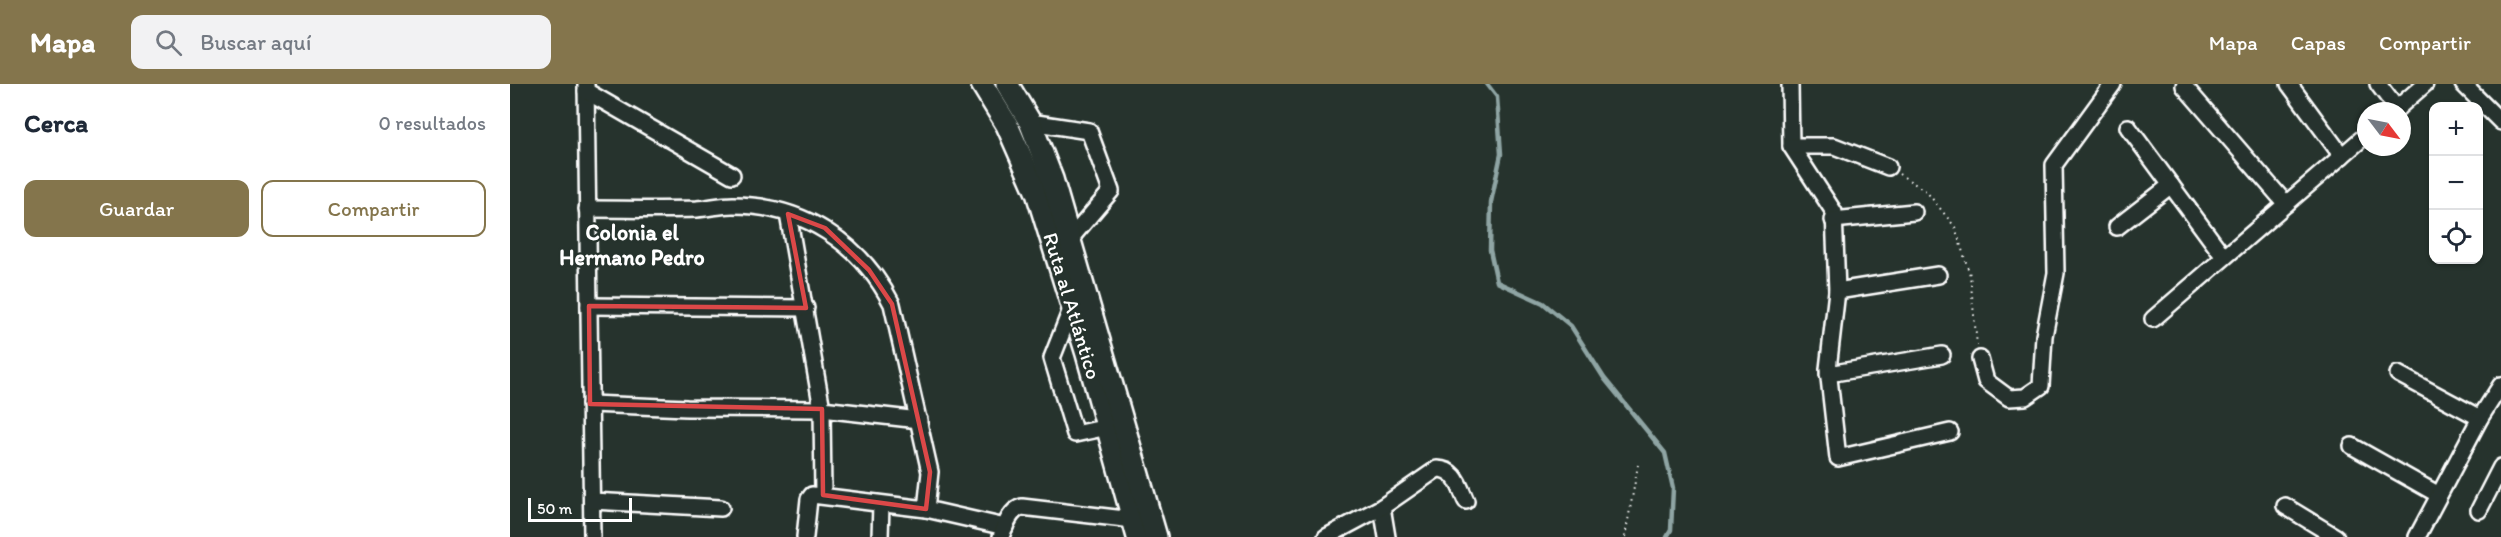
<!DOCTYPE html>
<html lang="es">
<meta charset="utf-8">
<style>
:root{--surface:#fff;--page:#f2f2f3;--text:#1f2937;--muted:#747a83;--line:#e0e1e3;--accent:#84754c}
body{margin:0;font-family:Itim,sans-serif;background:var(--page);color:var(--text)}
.controls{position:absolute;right:18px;top:18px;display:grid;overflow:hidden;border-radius:12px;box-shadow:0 2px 4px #0004}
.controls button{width:54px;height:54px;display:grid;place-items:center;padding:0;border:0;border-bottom:2px solid var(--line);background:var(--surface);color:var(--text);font:30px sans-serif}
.compass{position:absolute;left:1847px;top:18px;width:54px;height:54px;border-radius:50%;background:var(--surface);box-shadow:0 2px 4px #0004;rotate:122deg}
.scale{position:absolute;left:18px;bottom:15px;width:104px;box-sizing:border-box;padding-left:6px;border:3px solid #fff;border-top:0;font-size:16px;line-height:21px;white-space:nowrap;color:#fff;-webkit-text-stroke:4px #26332d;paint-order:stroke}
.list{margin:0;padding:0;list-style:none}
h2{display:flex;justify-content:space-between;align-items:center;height:78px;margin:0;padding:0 24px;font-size:26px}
h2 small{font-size:20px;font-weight:400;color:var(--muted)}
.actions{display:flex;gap:12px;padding:18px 24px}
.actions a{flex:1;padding:14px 0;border:2px solid var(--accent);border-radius:12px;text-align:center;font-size:21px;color:var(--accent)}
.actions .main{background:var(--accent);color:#fff}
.icon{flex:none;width:33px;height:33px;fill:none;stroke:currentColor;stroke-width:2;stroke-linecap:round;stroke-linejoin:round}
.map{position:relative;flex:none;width:1991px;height:453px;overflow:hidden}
header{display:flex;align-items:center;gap:36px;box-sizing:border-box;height:84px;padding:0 30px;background:var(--accent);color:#fff}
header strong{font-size:28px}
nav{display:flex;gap:33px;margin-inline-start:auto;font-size:21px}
.search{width:420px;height:54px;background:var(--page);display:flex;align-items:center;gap:15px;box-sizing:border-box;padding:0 21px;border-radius:12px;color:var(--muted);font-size:22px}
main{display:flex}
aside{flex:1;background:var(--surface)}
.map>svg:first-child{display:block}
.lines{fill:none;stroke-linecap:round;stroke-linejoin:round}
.stream{stroke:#8fa5a4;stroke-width:4.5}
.minor-casing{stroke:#fff;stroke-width:20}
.highway-casing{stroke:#fff;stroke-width:26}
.path{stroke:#fff;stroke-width:2;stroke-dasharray:1.5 4.5;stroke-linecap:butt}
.minor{stroke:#26332d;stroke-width:15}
.highway{stroke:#26332d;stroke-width:21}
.marked{fill:none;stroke:#dc4848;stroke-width:4.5;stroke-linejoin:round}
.labels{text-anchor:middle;stroke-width:4.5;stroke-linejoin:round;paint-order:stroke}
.street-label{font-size:21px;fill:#fff;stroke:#26332d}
.neighbourhood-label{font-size:22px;font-weight:bold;fill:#fff;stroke:#26332d}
</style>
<header>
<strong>Mapa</strong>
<div class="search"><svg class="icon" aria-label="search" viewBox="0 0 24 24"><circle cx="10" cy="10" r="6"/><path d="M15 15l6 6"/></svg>Buscar aquí</div>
<nav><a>Mapa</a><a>Capas</a><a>Compartir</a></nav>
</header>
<main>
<aside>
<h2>Cerca<small>0 resultados</small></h2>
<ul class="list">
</ul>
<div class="actions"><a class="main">Guardar</a><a>Compartir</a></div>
</aside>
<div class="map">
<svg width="1991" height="453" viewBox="0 0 1991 453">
<rect width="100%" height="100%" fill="#26332d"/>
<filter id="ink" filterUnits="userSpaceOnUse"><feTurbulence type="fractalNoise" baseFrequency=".0167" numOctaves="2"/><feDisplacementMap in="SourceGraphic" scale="12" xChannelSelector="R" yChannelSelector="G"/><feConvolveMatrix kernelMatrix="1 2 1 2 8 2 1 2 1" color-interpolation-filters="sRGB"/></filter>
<g filter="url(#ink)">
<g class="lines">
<!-- stream -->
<polyline class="stream" points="977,0 987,13 991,70 981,118 980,166 987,198 1033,219 1061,242 1094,294 1155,369 1163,404 1161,446 1157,453"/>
<defs>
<g id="minor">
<polyline points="76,0 82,453"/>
<polyline points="1280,0 1281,62 1324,128 1327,207 1318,285 1328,374 1440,348"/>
<polyline points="1779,0 1832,72"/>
<polyline points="1868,0 1887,25"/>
<polyline points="1953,0 1991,38"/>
<polyline points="1674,2 1776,120"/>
<polyline points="76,7 222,91"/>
<polyline points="1884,27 1915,0"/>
<polyline points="520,38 579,47 601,107 561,154"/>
<polyline points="1618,43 1714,173"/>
<polyline points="1281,62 1324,62 1378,83"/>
<path d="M 77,125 C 113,125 150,126 187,125 C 199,124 211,121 223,121 C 293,121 351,159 382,220 L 420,388 L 416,425"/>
<polyline points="278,130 312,325 313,411"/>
<polyline points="1323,136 1404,128"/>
<polyline points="1607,143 1661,101"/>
<polyline points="1327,207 1428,191"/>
<polyline points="79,222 296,224"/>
<polyline points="562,223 542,274 565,350 598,343"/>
<polyline points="1643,235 1856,51"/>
<polyline points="1470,275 1476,297 1499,314 1515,313 1531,302 1534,252 1546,189 1544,81 1603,0"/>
<polyline points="1318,290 1432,271"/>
<polyline points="1888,290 1970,334"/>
<polyline points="80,320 177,324 312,325 409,336"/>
<polyline points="1842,362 1929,411"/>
<polyline points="82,417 211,424"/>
<polyline points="1775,422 1826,453"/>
<polyline points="872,423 877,453"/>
<polyline points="1969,426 1991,383"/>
<polyline points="295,453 299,415 302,411 416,425 495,443"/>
<polyline points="370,453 371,420"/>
<path d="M 491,453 C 495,442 500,426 512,423 L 623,436"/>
<path d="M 816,453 L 872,423 L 927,385 C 946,385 949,402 956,417"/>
<polyline points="1907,453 1970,334 1991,301"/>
</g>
<g id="highway">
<polyline points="472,0 497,41 527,109 577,270 628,453"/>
<polyline points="497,0 520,38 542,95 646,453"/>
</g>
</defs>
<!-- minor casing -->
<use href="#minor" class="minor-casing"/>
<!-- highway casing -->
<use href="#highway" class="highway-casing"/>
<!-- path -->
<g class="path">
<polyline points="1389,90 1416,107 1445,143 1460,191 1467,261"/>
<polyline points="1115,453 1128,381"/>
</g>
<!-- minor -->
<use href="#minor" class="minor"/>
<!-- highway -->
<use href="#highway" class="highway"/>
</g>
</g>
<!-- marked area -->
<path class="marked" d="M 278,130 L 315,144 L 359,186 L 382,220 L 420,388 L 416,425 L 313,411 L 312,325 L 80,320 L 79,222 L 296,224 Z"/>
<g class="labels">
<!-- street labels -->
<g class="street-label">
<text transform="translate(562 222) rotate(73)" y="7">Ruta al Atlántico</text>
</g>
<!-- neighbourhood labels -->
<g class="neighbourhood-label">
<text x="122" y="156">Colonia el<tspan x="122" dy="25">Hermano Pedro</tspan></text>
</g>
</g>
</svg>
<div class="controls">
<button>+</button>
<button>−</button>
<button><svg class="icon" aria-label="locate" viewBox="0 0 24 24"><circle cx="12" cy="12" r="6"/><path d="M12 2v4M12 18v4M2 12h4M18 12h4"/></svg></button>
</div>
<svg class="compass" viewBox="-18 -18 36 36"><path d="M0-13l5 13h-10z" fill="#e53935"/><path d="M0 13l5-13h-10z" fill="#747a83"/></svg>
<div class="scale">50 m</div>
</div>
</main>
